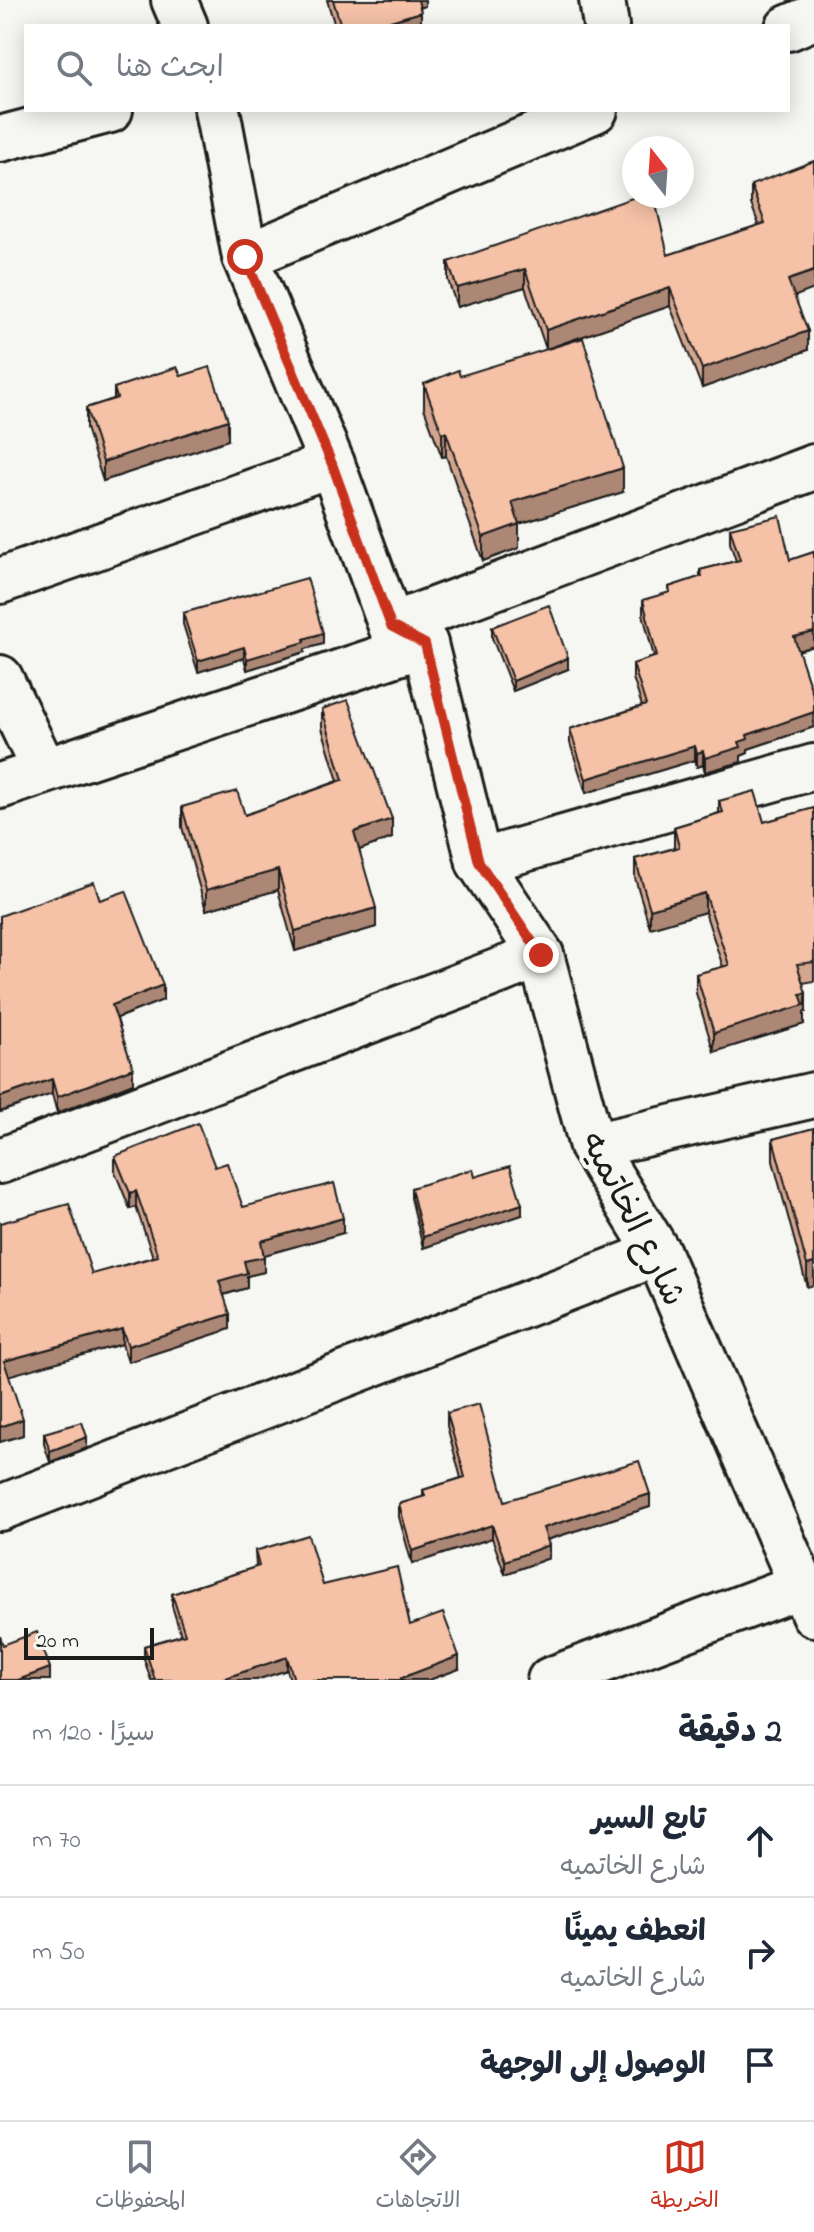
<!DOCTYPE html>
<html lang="ar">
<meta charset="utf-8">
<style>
:root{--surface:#fff;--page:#f2f2f3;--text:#1f2937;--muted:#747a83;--line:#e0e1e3;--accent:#c8321e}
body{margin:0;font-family:"Indie Flower","Playpen Sans Arabic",sans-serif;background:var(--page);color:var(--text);direction:rtl}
.compass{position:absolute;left:622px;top:136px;width:72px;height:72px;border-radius:50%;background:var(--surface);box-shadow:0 4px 20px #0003;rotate:343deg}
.scale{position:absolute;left:24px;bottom:20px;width:130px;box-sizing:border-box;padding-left:8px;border:4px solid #1c1c1c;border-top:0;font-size:22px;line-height:28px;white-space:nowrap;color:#1c1c1c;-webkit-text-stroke:6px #f6f6f2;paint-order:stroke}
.stop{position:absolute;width:24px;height:24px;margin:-18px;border:6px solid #c8321e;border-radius:50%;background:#fff}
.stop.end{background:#c8321e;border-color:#fff;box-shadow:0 2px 8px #0008}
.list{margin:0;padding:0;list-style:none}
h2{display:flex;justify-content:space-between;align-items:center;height:104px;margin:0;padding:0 32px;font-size:34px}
h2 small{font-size:26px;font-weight:400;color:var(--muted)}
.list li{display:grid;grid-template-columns:52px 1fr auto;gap:24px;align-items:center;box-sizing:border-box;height:112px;padding:0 32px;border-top:2px solid var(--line)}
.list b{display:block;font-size:30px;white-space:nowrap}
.list p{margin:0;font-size:26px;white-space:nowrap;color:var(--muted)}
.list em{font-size:26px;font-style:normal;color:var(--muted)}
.icon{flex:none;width:44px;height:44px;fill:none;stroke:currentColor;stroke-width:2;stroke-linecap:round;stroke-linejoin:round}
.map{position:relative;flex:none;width:814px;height:1680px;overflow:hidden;direction:ltr}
.search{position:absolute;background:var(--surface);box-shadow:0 4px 20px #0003;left:24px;right:24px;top:24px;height:88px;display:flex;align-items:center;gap:20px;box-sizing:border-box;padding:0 28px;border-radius:0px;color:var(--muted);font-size:30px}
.sheet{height:440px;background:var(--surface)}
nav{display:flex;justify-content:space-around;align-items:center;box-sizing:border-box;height:112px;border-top:2px solid var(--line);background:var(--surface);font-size:22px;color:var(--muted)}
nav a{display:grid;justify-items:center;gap:4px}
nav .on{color:var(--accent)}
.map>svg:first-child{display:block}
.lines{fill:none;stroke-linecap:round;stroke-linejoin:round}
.minor-casing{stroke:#1c1c1c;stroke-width:50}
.minor{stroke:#f6f6f2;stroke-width:44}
.wall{fill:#d3a690;stroke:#1c1c1c;stroke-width:2}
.shaded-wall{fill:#ac8775;stroke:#1c1c1c;stroke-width:2}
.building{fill:#f5c1a7;stroke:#1c1c1c;stroke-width:2}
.route{stroke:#c8321e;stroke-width:10}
.labels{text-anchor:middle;stroke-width:8;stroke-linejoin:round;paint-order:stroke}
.street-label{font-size:34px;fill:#1c1c1c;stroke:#f6f6f2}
</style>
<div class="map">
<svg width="814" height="1680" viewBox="0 0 814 1680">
<rect width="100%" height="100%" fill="#f6f6f2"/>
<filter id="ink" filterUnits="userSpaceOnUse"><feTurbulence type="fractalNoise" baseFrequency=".0125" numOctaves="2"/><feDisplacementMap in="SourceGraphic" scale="16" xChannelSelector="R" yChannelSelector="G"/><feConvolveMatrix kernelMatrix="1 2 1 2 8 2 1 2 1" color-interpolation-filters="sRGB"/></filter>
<g filter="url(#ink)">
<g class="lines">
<defs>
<g id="minor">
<polyline points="174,0 185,26"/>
<polyline points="602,0 606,26"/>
<polyline points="788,28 814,17"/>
<polyline points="217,110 245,257 332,464 391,626 425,644 479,862 541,955 592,1146 658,1253 814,1614"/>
<polyline points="0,139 110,110"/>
<polyline points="245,257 595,110"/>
<polyline points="0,581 332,464"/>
<polyline points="391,626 814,467"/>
<polyline points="0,678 44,770"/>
<polyline points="0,786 425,644"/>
<polyline points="479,862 814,767"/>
<polyline points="592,1146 814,1095"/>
<polyline points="0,1161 541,955"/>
<polyline points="0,1508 658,1253"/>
<polyline points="550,1680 802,1585"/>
</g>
</defs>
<!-- minor casing -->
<use href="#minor" class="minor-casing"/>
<!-- minor -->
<use href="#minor" class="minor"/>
</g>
<!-- wall -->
<g class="wall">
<polygon points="327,0 425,0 425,6 420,8 421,26 335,26"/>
<polygon points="751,185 794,296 808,350 702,388 670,306 546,349 525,287 457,307 448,280 448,262 668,255 759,225 751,204"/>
<polygon points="181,376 228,440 103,481 86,428 86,408 114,399 114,388"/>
<polygon points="424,384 623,492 519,524 519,548 483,561 446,456 442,457 424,408"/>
<polygon points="730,528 790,560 814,552 814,646 798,651 814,698 814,727 748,749 748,753 741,756 741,762 705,772 703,765 697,767 695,760 586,793 570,743 570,729 642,706 633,678 633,664 654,657 643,614 643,600 669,593 669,587 700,577 700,570 736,561 730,543"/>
<polygon points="183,613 323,644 305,649 305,652 247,670 244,658 198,672 183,624"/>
<polygon points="492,627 568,669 513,691 492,638"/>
<polygon points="322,709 392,838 359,850 376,927 295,951 278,890 206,910 182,827 182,807 245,815 338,781 322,728"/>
<polygon points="719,801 764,822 814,808 814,981 803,983 806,1012 804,1012 804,1024 714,1052 696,993 696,974 723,967 705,912 650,928 635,878 635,859 674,848 674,827 719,813"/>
<polygon points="100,900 163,1000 117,1018 133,1083 57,1113 52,1094 0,1112 0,916"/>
<polygon points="814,1128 807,1287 773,1161 773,1139"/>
<polygon points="115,1156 215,1167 243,1207 343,1233 264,1255 264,1272 247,1276 247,1288 224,1295 230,1329 128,1362 122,1344 8,1375 23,1435 0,1442 0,1223 92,1274 153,1257 136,1207 130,1209 115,1172"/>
<polygon points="475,1177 522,1215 423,1248 411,1198 411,1188"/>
<polygon points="447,1413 505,1501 650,1507 547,1540 549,1558 505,1574 492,1538 412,1564 399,1517 399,1504 423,1497 423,1490 461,1478 447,1426"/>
<polygon points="44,1433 87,1448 50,1462 44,1444"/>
<polygon points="255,1551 323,1585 410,1625 459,1669 429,1680 290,1680 287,1670 256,1680 151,1680 144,1659 144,1646 181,1635 172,1606 172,1594 256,1567"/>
</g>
<!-- shaded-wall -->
<g class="shaded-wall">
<polygon points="415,0 425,0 425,6 415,9"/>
<polygon points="421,12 421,26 373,26"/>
<polygon points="525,269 525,287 457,307 457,288"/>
<polygon points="814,271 814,289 788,299 788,280"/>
<polygon points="670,288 670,306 546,349 546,330"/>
<polygon points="808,331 808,350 702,388 702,369"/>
<polygon points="228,420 228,440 103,481 103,462"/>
<polygon points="446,432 446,456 442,457 442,433"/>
<polygon points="623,468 623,492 512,526 512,502"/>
<polygon points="519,524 519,548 483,561 483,537"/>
<polygon points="814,632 814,646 794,652 794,637"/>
<polygon points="323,633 323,644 305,649 305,652 247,670 247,659 304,639"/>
<polygon points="244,647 244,658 198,672 198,661"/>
<polygon points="568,658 568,669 513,691 513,681"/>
<polygon points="814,712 814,727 748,749 748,753 741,756 741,762 705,772 705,758 739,742 747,735"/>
<polygon points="695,746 695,760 586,793 586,779"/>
<polygon points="703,751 703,765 697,767 697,753"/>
<polygon points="392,819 392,838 354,852 354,832"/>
<polygon points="278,870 278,890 206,910 206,890"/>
<polygon points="705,893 705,912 650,928 650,909"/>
<polygon points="376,908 376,927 295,951 295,931"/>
<polygon points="163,985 163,1000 112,1020 112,1005"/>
<polygon points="806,993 806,1012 804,1012 804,1024 714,1052 714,1033"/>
<polygon points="133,1068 133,1083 57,1113 57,1097"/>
<polygon points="52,1079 52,1094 0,1112 0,1097"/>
<polygon points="136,1191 136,1207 130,1209 130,1193"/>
<polygon points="522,1204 522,1215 423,1248 423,1237"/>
<polygon points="343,1218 343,1233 261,1256 261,1241"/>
<polygon points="264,1257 264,1272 247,1276 247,1288 219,1296 219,1281 244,1261"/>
<polygon points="814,1263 814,1285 807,1287 807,1265"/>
<polygon points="230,1314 230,1329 128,1362 128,1346"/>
<polygon points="122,1329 122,1344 4,1377 4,1361"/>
<polygon points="23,1419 23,1435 0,1442 0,1427"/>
<polygon points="87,1437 87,1448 50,1462 50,1451"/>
<polygon points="650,1494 650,1507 543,1541 543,1528"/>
<polygon points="492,1525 492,1538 412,1564 412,1551"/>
<polygon points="549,1545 549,1558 505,1574 505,1561"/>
<polygon points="459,1656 459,1669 429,1680 401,1680 401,1678"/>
<polygon points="287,1657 287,1670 256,1680 219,1680"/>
<polygon points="50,1668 50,1680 18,1680"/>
</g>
<!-- building -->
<g class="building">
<polygon points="333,0 418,0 421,12 373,26 341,26"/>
<polygon points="814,161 814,271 788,280 808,331 702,369 670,288 546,330 525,269 457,288 448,262 638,196 654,196 668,255 765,223 751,185"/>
<polygon points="583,338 623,468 512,502 519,524 483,537 446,432 442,433 424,384 458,370 460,376"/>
<polygon points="177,367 181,376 210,367 228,420 103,462 86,408 117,398 114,388"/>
<polygon points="780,516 790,560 814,552 814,632 794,637 814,698 814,712 747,735 748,739 739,742 741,747 705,758 703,751 697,753 695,746 586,779 570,729 646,705 633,664 657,656 643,600 670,592 669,587 702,576 700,570 740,560 730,528"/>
<polygon points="307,578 323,633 304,639 305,642 247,659 244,647 198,661 183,613"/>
<polygon points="549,605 568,658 513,681 492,627"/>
<polygon points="348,700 392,819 354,832 376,908 295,931 278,870 206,890 182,807 237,791 245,815 343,780 322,709"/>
<polygon points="755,791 764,822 814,808 814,962 797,964 806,993 800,994 804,1005 714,1033 696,974 729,965 705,893 650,909 635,859 679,847 674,827 723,812 719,801"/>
<polygon points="94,882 100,900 126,891 163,985 112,1005 133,1068 57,1097 52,1079 0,1097 0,916"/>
<polygon points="198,1123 215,1167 227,1163 243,1207 334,1183 343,1218 261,1241 264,1257 244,1261 247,1273 219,1281 230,1314 128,1346 122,1329 4,1361 23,1419 0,1427 0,1223 69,1204 92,1274 158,1256 136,1191 130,1193 115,1156"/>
<polygon points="814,1128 814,1263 807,1265 773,1139"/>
<polygon points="510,1166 522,1204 423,1237 411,1188 473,1169 475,1177"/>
<polygon points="479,1404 505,1501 639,1461 650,1494 543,1528 549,1545 505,1561 492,1525 412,1551 399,1504 425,1496 423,1490 465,1477 447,1413"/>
<polygon points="82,1422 87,1437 50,1451 44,1433"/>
<polygon points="308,1535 323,1585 397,1567 410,1625 443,1613 459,1656 401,1678 402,1680 294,1680 287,1657 219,1680 155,1680 144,1646 185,1634 172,1594 259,1566 255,1551"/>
<polygon points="37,1632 50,1668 18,1680 0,1680 0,1636 3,1645"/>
</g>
</g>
<g class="lines" filter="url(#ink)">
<!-- route -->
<polyline class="route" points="245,257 332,464 391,626 425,644 479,862 541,955"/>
</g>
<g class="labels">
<!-- street labels -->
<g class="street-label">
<text transform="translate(635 1218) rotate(63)" y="12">شارع الخاتميه</text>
</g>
</g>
</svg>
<svg class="compass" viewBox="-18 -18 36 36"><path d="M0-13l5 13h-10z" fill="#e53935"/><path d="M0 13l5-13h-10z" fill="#747a83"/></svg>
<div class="scale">20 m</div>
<div class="stop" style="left:245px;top:257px"></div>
<div class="stop end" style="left:541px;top:955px"></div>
<div class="search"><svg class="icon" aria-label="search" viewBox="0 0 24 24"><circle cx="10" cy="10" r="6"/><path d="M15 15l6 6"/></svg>ابحث هنا</div>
</div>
<section class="sheet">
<h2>2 دقيقة<small>سيرًا · 120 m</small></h2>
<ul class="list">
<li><svg class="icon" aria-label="ahead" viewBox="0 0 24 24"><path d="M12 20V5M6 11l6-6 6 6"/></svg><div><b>تابع السير</b><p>شارع الخاتميه</p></div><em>70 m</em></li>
<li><svg class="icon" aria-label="right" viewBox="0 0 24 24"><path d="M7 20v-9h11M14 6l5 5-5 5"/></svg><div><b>انعطف يمينًا</b><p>شارع الخاتميه</p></div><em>50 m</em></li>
<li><svg class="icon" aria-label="arrive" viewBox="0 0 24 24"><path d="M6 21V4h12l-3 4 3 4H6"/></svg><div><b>الوصول إلى الوجهة</b></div></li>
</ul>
</section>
<nav>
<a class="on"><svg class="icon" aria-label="map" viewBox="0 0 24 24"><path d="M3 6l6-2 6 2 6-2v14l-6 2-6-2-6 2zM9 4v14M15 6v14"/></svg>الخريطة</a>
<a><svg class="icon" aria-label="directions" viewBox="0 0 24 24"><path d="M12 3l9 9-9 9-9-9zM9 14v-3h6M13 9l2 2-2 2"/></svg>الاتجاهات</a>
<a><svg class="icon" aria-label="saved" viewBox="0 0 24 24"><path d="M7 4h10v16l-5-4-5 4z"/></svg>المحفوظات</a>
</nav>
